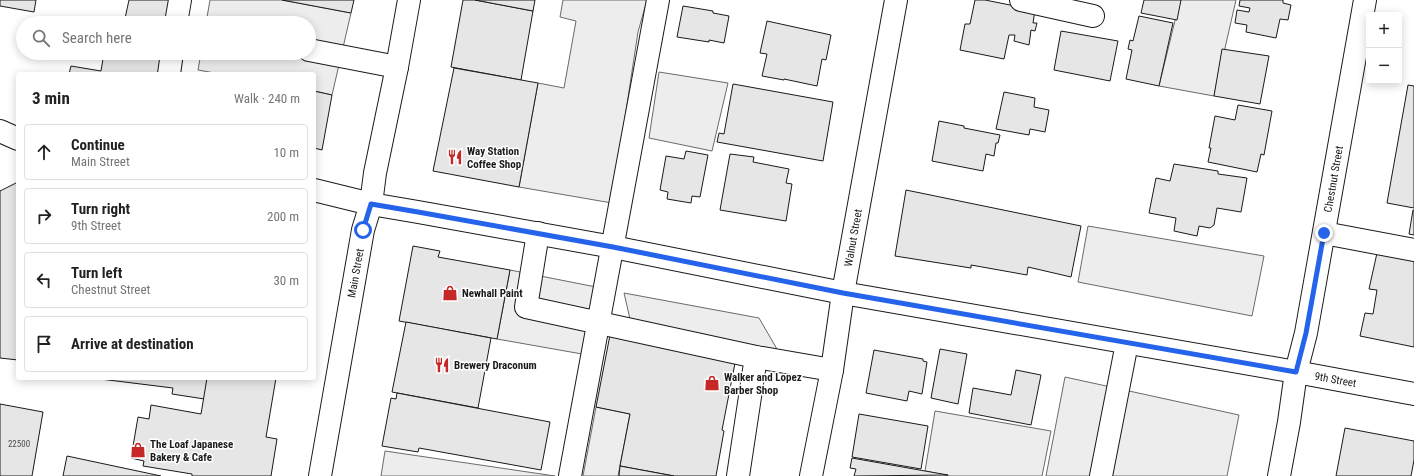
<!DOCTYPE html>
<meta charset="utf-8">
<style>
:root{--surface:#fff;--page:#f2f2f2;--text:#222;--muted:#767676;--line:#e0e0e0}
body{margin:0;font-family:"Roboto Condensed",sans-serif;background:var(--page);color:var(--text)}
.controls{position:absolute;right:12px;top:12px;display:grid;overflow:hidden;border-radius:4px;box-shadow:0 2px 10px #0003}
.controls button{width:36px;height:36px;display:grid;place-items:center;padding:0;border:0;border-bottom:1px solid var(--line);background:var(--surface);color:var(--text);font:20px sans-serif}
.stop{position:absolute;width:12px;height:12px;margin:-9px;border:3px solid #2563eb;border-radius:50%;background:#fff}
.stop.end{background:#2563eb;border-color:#fff;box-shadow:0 1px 4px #0008}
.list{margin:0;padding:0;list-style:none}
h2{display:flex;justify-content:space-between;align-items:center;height:52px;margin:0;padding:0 16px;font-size:17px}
h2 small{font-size:13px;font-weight:400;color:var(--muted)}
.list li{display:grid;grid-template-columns:26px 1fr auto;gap:12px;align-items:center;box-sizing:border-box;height:56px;margin:0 8px 8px;padding:0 8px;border:1px solid var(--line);border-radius:4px}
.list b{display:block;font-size:15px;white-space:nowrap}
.list p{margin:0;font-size:13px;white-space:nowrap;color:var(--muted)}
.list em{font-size:13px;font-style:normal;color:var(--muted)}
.icon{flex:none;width:22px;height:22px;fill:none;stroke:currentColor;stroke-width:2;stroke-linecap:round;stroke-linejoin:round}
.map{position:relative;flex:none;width:1414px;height:476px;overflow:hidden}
.search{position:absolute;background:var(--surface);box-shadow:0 2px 10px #0003;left:16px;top:16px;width:300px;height:44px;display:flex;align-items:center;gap:10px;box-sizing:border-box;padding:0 14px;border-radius:22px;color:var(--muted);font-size:15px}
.panel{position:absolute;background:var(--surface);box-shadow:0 2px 10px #0003;left:16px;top:72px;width:300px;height:308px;border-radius:4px}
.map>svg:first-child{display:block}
.parking{fill:#ededed;stroke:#6a6a6a}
.building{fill:#e6e6e6;stroke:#1a1a1a}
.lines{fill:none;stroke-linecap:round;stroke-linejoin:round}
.minor-casing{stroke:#1a1a1a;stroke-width:24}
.minor{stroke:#fff;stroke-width:22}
.route{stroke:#2563eb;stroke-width:5}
.labels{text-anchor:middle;stroke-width:3;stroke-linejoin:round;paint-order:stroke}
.number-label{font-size:9px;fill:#4d4d4d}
.poi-label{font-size:11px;font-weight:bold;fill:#1a1a1a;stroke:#fff;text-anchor:start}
.street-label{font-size:11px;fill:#1a1a1a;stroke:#fff}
</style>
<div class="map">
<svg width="1414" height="476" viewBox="0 0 1414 476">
<rect width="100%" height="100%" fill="#fff"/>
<!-- parking -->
<g class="parking">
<polygon points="210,0 282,0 351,13 332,95 314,91 314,74 220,74 198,70 201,53 309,53 309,23 206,23"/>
<polygon points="563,0 647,0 638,32 612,203 519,187 538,83 564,88 576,21 560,17"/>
<polygon points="1180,0 1236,0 1214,96 1159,86"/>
<polygon points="659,72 728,83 712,151 649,138"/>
<polygon points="1088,226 1264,256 1252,316 1078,282"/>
<polygon points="510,270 596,287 582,354 497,339"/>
<polygon points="624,293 759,318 781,356 630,319"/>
<polygon points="1065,377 1239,415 1227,476 1046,476"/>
<polygon points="596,407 630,414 618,476 583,476"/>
<polygon points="935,411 1051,431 1042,476 950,476 925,471"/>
<polygon points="385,451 555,476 381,476"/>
</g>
<!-- building -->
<g class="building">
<polygon points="0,0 36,0 34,12 0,6"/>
<polygon points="129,0 172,0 168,23 124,23"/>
<polygon points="282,0 354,0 351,13"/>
<polygon points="463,0 475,0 533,11 521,80 451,67"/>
<polygon points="475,0 535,0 533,11"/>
<polygon points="975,0 985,0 1035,10 1033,23 1037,23 1035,31 1031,30 1029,45 1014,41 1015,35 1009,35 1004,59 960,50 965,24 970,24"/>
<polygon points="1144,0 1181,0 1177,20 1141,13"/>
<polygon points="1240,0 1283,0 1283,3 1291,5 1288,20 1280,19 1276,38 1246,32 1247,25 1235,23 1237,10 1249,12 1250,8 1239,6"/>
<polygon points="683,6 713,11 713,13 729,16 724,43 709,40 709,42 677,37"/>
<polygon points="1139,16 1173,23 1159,86 1126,79 1132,50 1128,49 1130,40 1133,41"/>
<polygon points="767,21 831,35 826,60 822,59 817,86 784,79 784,80 762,76 767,54 760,53"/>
<polygon points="1061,31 1118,41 1110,81 1054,70"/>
<polygon points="1222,49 1269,56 1260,104 1214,96"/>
<polygon points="104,53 162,53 158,74 69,74 71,66 101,71"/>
<polygon points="454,68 538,83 519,187 433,171"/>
<polygon points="733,84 833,102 823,161 717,142 719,133 724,134"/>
<polygon points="1408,85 1414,86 1414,208 1387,203"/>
<polygon points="314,91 332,95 322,150 314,148"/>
<polygon points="1004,92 1035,98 1034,107 1049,110 1045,132 1030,129 1029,135 996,129"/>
<polygon points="1238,105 1272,111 1264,155 1261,154 1257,172 1208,162 1211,148 1209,148 1215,116 1235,120"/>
<polygon points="939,121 964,126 964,128 1000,135 998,143 996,143 994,156 986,154 983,171 932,161"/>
<polygon points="686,151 708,155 700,197 692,196 691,203 667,199 668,192 660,190 666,156 684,159"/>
<polygon points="730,154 754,157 753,162 789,169 786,183 792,184 786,221 720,210"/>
<polygon points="1174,164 1218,171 1218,174 1247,178 1241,212 1217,208 1214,225 1210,228 1199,226 1197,236 1174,231 1176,218 1149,213 1156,178 1170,181"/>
<polygon points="18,182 18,360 0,358 0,191"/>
<polygon points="906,190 1081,226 1071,277 1028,267 1027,275 971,265 971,268 895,256"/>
<polygon points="1413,210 1414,210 1414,235 1409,234"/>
<polygon points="413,246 440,251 438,257 510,270 497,339 399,321"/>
<polygon points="1377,253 1414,260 1414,347 1360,336 1365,313 1373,314 1377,290 1369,289"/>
<polygon points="406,322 491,338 478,408 392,392"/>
<polygon points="610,335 736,358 722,430 724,431 716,476 674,476 620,466 630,414 596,407"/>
<polygon points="940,349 967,354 958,404 931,398"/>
<polygon points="874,350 923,359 923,361 927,362 922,394 909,391 907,401 866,393"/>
<polygon points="1016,370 1041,375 1031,425 969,413 973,388 1011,395"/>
<polygon points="92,378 214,378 211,400 172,394 173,388"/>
<polygon points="207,378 276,378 266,437 277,439 271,476 192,476 192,474 143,466 144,461 131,458 138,417 149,419 151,405 201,414"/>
<polygon points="397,393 550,422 541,470 419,448 418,452 382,446 391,398 396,399"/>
<polygon points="0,404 43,412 32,476 0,476"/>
<polygon points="859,414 928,426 921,469 852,457"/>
<polygon points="1345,428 1414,441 1414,460 1411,476 1336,476"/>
<polygon points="67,456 161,476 63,476"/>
<polygon points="852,458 925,471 948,475 854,476 856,469 850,468"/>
<polygon points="620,466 674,476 619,476"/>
</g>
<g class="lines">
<defs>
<g id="minor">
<polyline points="1021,0 1093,16"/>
<polyline points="176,23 180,0"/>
<polyline points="309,50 397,67"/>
<polyline points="169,74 172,53"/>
<polyline points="0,131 18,139"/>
<path id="s1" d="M 314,190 L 371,204 L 418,212 L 613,247 L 843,293 L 1296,372 L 1414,394"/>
<polyline points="538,233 526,307 756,357 832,370"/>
<polyline points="1324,233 1414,250"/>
<path id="s2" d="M 320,476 L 363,230 L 371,204 L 375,173 L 397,67 L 409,0"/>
<polyline points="570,476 658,0"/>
<polyline points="738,476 756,357"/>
<path id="s3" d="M 811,476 L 832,370 L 843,293 L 896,0"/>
<polyline points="1101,476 1127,343"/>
<path id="s4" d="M 1279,476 L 1289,422 L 1296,372 L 1306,333 L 1365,0"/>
</g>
</defs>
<!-- minor casing -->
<use href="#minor" class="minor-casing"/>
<!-- minor -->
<use href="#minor" class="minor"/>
</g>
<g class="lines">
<!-- route -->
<polyline class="route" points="363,230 371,204 418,212 613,247 843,293 1296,372 1306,333 1324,233"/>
</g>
<!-- icons -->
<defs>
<symbol id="restaurant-bare" viewBox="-9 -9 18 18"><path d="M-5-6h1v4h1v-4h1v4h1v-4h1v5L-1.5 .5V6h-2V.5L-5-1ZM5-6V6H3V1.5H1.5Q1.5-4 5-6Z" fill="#c62828" stroke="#fff" stroke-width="2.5" paint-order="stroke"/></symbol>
<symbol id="shop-bare" viewBox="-9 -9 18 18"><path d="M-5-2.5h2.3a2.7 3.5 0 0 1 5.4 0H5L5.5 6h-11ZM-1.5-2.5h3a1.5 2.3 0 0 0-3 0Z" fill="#c62828" stroke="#fff" stroke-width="2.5" paint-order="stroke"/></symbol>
</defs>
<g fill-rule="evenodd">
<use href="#restaurant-bare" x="444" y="146" width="22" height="22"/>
<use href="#shop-bare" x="439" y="282" width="22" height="22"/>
<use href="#restaurant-bare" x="431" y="354" width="22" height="22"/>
<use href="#shop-bare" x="701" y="372" width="22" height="22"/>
<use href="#shop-bare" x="127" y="439" width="22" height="22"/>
</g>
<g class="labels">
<!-- number labels -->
<g class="number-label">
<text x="19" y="447">22500</text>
</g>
<!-- poi labels -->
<g class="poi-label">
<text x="467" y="155">Way Station<tspan x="467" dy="13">Coffee Shop</tspan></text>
<text x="462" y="297">Newhall Paint</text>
<text x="454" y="369">Brewery Draconum</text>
<text x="724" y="381">Walker and Lopez<tspan x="724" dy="13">Barber Shop</tspan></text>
<text x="150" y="448">The Loaf Japanese<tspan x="150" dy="13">Bakery &amp; Cafe</tspan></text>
</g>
<!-- street labels -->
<g class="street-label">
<text dy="4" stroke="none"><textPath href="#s4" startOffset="302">Chestnut Street</textPath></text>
<text dy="4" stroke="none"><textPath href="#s3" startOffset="242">Walnut Street</textPath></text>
<text dy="4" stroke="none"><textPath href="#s2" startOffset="206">Main Street</textPath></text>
<text dy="4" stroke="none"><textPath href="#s1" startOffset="1039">9th Street</textPath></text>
</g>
</g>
</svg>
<div class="controls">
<button>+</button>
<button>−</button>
</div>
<div class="stop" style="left:363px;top:230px"></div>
<div class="stop end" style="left:1324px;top:233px"></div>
<div class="search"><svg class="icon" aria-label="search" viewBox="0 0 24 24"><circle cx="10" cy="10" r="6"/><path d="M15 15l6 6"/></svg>Search here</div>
<section class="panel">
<h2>3 min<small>Walk · 240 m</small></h2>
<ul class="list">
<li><svg class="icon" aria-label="ahead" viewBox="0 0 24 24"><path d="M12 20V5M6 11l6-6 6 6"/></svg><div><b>Continue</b><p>Main Street</p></div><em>10 m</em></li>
<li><svg class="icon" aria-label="right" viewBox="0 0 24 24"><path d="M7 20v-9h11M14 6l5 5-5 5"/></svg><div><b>Turn right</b><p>9th Street</p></div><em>200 m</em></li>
<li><svg class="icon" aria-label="left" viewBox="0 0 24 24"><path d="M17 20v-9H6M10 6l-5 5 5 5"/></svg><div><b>Turn left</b><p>Chestnut Street</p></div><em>30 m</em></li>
<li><svg class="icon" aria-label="arrive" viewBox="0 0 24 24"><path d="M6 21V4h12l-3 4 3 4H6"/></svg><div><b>Arrive at destination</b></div></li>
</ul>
</section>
</div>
